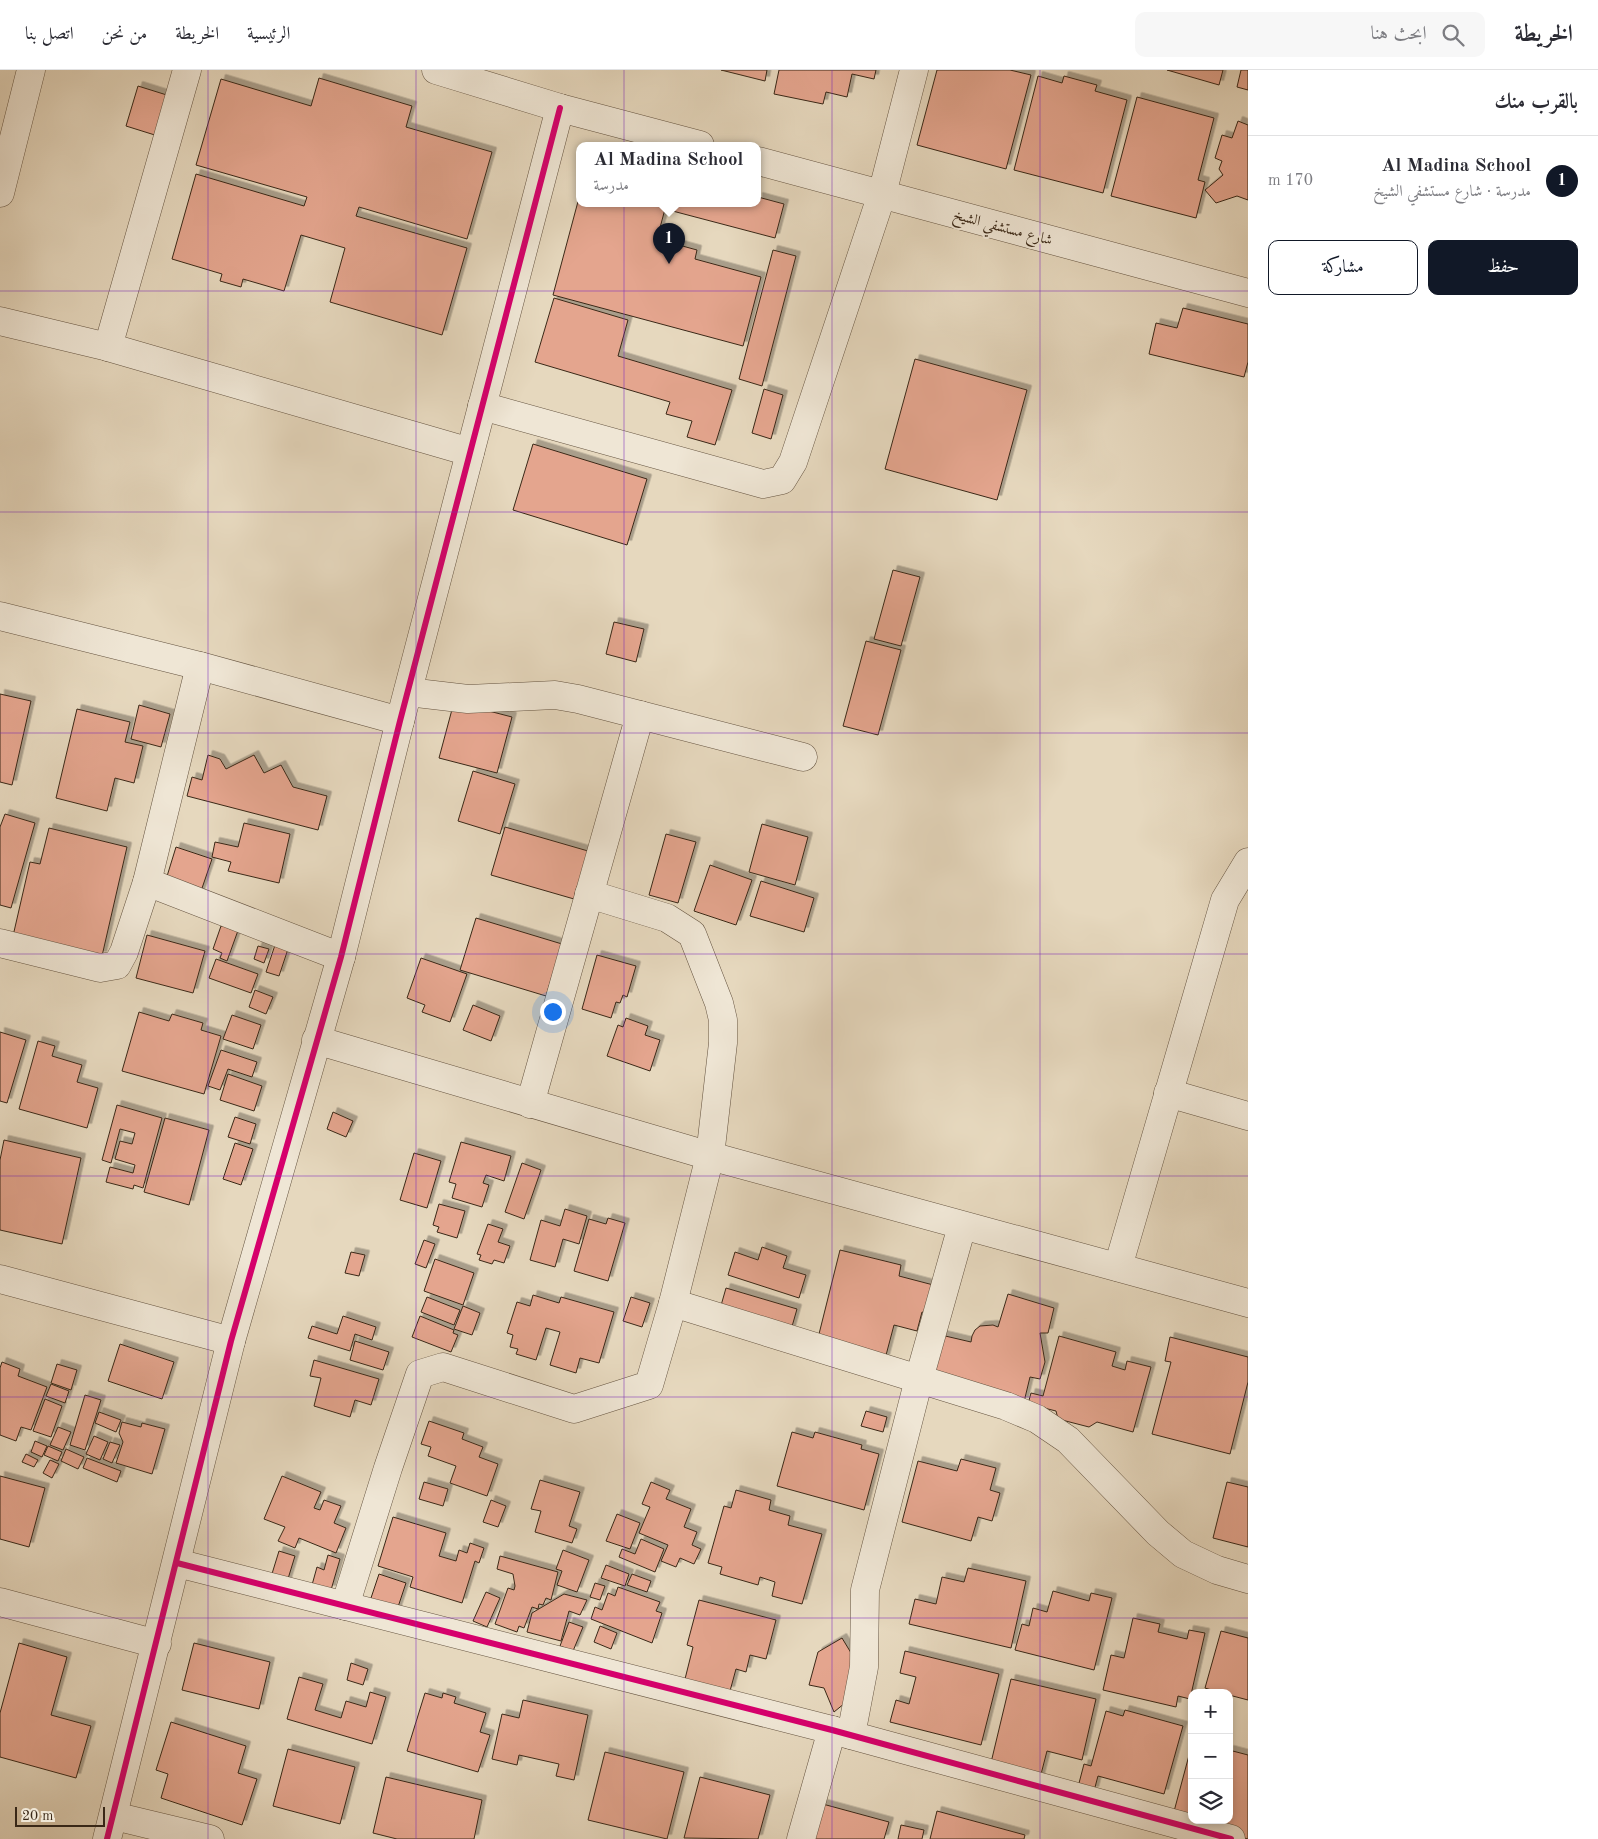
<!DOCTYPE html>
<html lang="ar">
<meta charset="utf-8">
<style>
:root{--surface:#fff;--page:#f7f7f7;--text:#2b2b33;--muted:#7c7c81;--line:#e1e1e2;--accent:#111827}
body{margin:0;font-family:"Old Standard TT",Amiri,serif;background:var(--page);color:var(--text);direction:rtl}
.controls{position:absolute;right:15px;bottom:15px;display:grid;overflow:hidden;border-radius:10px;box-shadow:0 2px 8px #0003}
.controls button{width:45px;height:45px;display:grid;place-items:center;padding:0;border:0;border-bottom:1px solid var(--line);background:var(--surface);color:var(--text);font:25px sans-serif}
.scale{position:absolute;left:15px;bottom:12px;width:90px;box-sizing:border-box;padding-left:5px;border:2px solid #3a2817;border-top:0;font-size:14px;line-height:18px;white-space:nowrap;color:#3a2817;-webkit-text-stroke:4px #efe6d5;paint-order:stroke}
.you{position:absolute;left:552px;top:941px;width:18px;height:18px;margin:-12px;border:4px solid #fff;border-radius:50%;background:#1a73e8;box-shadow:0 0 0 8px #1a73e833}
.badge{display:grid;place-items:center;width:32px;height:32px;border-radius:50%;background:var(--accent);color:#fff;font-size:16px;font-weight:700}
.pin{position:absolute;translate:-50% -41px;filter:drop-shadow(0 1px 2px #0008)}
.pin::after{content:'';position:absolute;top:26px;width:18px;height:15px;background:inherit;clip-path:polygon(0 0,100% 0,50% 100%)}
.popup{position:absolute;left:576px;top:72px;width:185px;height:65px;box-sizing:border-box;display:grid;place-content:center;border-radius:10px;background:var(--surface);filter:drop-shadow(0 1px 4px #0005);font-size:16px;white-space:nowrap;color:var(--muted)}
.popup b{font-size:19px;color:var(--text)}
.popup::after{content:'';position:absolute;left:50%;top:100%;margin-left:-10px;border:10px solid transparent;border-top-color:var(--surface)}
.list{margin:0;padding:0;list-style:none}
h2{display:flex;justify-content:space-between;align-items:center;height:65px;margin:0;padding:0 20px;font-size:21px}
h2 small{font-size:16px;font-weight:400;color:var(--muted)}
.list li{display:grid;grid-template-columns:32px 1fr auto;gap:15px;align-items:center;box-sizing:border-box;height:90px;padding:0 20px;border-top:1px solid var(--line)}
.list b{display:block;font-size:19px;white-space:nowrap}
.list p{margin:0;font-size:16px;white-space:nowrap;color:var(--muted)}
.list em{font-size:16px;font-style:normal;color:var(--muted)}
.actions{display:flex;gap:10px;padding:15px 20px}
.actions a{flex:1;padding:11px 0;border:1px solid var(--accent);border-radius:10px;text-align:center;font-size:18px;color:var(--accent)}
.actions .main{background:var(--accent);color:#fff}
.icon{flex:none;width:28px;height:28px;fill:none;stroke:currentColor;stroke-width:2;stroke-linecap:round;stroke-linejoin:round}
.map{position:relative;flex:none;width:1248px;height:1769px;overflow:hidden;direction:ltr}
header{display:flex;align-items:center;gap:30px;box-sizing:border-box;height:70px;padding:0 25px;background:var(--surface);border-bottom:1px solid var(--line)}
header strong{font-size:24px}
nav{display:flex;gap:28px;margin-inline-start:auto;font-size:18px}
.search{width:350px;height:45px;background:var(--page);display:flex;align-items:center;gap:12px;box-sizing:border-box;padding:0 18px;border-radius:10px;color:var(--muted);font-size:19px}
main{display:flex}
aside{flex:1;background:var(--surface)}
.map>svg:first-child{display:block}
.building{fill:#e4a58e;stroke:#3a2817;filter:url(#shadow)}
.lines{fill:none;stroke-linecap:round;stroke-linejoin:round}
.street-casing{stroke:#655441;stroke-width:29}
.street{stroke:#efe6d5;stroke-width:28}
.cycleway-casing{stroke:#efe6d5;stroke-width:9}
.cycleway{stroke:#d6006c;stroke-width:6}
.grid{fill:none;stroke:#7b2cbf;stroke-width:1;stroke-opacity:0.55}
.labels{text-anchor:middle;stroke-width:4;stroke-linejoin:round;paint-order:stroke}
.street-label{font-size:15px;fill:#3a2817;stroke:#efe6d5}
</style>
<header>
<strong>الخريطة</strong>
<div class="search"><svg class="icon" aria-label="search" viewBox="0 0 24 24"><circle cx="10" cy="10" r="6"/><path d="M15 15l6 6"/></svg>ابحث هنا</div>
<nav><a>الرئيسية</a><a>الخريطة</a><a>من نحن</a><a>اتصل بنا</a></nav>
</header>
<main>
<aside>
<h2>بالقرب منك<small></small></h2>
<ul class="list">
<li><span class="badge">1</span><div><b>Al Madina School</b><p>مدرسة · شارع مستشفي الشيخ</p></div><em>170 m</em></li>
</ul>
<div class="actions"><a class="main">حفظ</a><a>مشاركة</a></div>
</aside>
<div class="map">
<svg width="1248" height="1769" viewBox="0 0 1248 1769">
<defs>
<filter id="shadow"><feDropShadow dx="4.5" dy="-4.5" stdDeviation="0" flood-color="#0004"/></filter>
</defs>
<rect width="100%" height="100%" fill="#e6d8be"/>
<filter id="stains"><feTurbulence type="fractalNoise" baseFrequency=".004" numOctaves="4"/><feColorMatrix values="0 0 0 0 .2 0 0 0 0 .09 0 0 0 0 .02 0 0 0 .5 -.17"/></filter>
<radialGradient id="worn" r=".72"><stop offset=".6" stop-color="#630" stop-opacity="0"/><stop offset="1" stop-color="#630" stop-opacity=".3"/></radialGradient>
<!-- building -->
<g class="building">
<polygon points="721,0 767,0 765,11"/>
<polygon points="779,0 876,0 874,9 852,4 847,27 826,22 823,34 774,24"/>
<polygon points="937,0 1010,0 1031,5 1006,99 917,75"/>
<polygon points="1167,0 1223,0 1219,15"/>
<polygon points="1241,0 1248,0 1248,20 1237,17"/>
<polygon points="1038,6 1062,13 1064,6 1097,15 1095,21 1127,30 1103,123 1014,100"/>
<polygon points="319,8 412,36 406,57 492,82 467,169 359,137 356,146 467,178 442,265 330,232 345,178 301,165 284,221 243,209 241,217 220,211 222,204 172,189 196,104 304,136 307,127 196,95 221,9 311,36"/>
<polygon points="138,16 170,26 158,66 126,56"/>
<polygon points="1137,27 1214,48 1198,110 1205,112 1196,148 1111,126"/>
<polygon points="1238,51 1248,55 1248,130 1237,126 1216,133 1205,120 1223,105 1219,99 1222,91 1215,88 1222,65 1232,68"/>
<polygon points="580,124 580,133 758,133 758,127 784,134 775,168 665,139 657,169 697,180 695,189 761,207 743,276 553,225"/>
<polygon points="773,180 796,186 762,316 739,309"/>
<polygon points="554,228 628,250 618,286 732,320 715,375 687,367 692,351 666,344 670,332 535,292"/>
<polygon points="1183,238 1248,254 1248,292 1244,307 1149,284 1156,253 1177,258"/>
<polygon points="915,289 1027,320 997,430 885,399"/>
<polygon points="764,319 783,325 771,369 752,363"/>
<polygon points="533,374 647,409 627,475 513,440"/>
<polygon points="893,500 920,507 901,576 874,569"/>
<polygon points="614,552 644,559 636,592 606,584"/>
<polygon points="866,571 901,580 878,665 843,656"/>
<polygon points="0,624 31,631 12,715 0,712"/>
<polygon points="454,632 512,647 497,703 439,688"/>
<polygon points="139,635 170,644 161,677 131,669"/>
<polygon points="77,639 130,652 125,672 143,676 134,713 115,708 107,741 56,728"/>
<polygon points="208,685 220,689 226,699 254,685 264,703 281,695 293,717 327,726 318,760 187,726 192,707 202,710"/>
<polygon points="473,701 515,714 500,764 458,751"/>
<polygon points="5,744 35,753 11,838 0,835 0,757"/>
<polygon points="244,753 290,764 279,813 228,801 231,792 212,787 215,772 238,777"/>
<polygon points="762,754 808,767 795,815 749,802"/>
<polygon points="505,757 588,781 574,829 491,805"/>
<polygon points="49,758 127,777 102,886 13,866 30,792 40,794"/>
<polygon points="666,764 696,772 678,833 649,825"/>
<polygon points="176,777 212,789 199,827 164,816"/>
<polygon points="710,795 752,810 736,855 694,841"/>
<polygon points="761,811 814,828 804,862 750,846"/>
<polygon points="476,848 562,874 546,926 460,900"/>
<polygon points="226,850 240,855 227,891 220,888 222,883 213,879 221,856 224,856"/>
<polygon points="147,865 205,881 193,923 136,908"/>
<polygon points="275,875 288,879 279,906 266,902"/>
<polygon points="258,876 269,879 264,893 254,889"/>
<polygon points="597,885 636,896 627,927 623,925 620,933 616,932 611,948 582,939"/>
<polygon points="421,888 467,904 450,952 422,942 425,935 407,928"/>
<polygon points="216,889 258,904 251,923 209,908"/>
<polygon points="255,920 273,927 266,944 249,937"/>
<polygon points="473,935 500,946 491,971 463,960"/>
<polygon points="139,942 169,951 172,944 203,953 201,960 221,966 204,1024 122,1001"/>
<polygon points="232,945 261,955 253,979 223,969"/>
<polygon points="626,948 648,956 645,965 660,970 650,1001 607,986 618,955 623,957"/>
<polygon points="0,962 26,970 7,1033 0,1031"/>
<polygon points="38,971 55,976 52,986 82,995 77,1012 98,1018 87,1058 19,1039"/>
<polygon points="221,980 257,992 252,1007 228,999 220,1020 208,1016"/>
<polygon points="228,1004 262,1016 254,1041 220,1030"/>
<polygon points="117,1035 162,1048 143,1118 134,1115 133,1119 106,1112 110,1097 133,1103 135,1095 115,1089 120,1071 132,1074 135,1063 120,1059 111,1093 102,1090"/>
<polygon points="333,1042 353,1051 346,1067 327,1059"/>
<polygon points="235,1047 256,1054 250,1074 228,1067"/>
<polygon points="165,1048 209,1060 189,1135 144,1122"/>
<polygon points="4,1070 81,1088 62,1174 0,1160 0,1090"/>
<polygon points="461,1072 511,1086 504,1111 486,1105 483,1113 489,1115 482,1137 452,1128 456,1114 449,1112"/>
<polygon points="235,1073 253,1079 241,1115 223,1109"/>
<polygon points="414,1083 441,1091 427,1138 400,1130"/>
<polygon points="522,1093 541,1100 524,1149 505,1142"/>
<polygon points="439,1134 465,1141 457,1168 437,1162 439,1157 433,1155"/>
<polygon points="565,1139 587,1146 579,1174 563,1169 555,1197 530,1190 541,1150 560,1156"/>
<polygon points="608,1148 625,1153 608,1211 574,1201 589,1149 606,1154"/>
<polygon points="488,1154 503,1159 498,1172 510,1176 504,1193 494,1190 492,1194 479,1190 481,1185 477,1184"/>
<polygon points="424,1170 435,1174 426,1198 415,1194"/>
<polygon points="762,1177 787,1186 783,1198 806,1205 799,1228 728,1205 735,1182 758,1190"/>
<polygon points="840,1180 901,1195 899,1206 941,1217 934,1245 922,1242 917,1261 894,1255 885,1289 817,1272"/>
<polygon points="351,1182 365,1185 359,1206 345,1203"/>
<polygon points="435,1189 474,1203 463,1235 424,1221"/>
<polygon points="726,1218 797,1239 791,1260 720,1239"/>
<polygon points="1008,1224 1054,1238 1048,1263 1040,1263 1045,1292 1040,1309 1030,1307 1024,1332 930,1307 941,1265 971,1272 972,1266 975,1260 980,1256 993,1255 998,1257"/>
<polygon points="533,1225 559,1233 561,1227 614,1242 599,1293 580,1288 576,1303 550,1295 560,1262 546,1258 536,1290 516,1284 518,1279 510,1277 513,1265 507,1263 517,1232 530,1236"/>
<polygon points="427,1227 460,1240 454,1255 421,1242"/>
<polygon points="631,1227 650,1233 642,1257 623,1251"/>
<polygon points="463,1236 480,1243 472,1265 454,1259"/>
<polygon points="343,1246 376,1257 372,1270 355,1264 350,1281 308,1268 312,1256 337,1264"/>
<polygon points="420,1246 454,1260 453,1263 458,1265 451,1282 412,1267"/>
<polygon points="1059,1266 1116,1282 1112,1296 1125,1300 1127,1291 1151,1297 1133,1362 1097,1352 1089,1357 1058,1349 1056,1341 1028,1334 1031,1323 1043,1326"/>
<polygon points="1170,1267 1248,1287 1248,1312 1230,1384 1152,1364 1171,1292 1165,1291"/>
<polygon points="355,1271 389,1282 383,1300 350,1290"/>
<polygon points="120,1274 174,1292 162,1329 108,1311"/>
<polygon points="314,1290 379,1309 371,1335 355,1330 350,1347 314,1336 321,1308 310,1306"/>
<polygon points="2,1292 20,1299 18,1306 47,1317 31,1360 21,1357 16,1371 0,1365 0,1298"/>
<polygon points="57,1294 77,1300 71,1320 51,1313"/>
<polygon points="51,1314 69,1321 65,1333 46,1326"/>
<polygon points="85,1325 101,1330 85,1380 70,1375"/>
<polygon points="45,1329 62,1336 51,1367 33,1361"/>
<polygon points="866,1341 887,1347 883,1362 861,1356"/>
<polygon points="99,1342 121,1350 116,1362 95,1353"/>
<polygon points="429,1351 464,1363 462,1369 483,1377 479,1387 498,1394 487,1426 450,1413 456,1396 428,1386 431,1377 421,1374"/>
<polygon points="122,1352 141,1357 142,1353 165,1359 152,1404 116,1393 123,1372 119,1363"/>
<polygon points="58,1357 71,1362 63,1380 50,1375"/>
<polygon points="792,1362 813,1368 815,1362 862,1375 861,1379 879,1384 864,1440 777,1416"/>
<polygon points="94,1366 108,1372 100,1390 86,1384"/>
<polygon points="35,1371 47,1376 42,1387 31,1382"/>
<polygon points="110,1372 120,1375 112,1393 103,1389"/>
<polygon points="48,1376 62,1382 58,1391 44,1385"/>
<polygon points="66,1379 84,1387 78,1399 61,1391"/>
<polygon points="26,1384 38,1390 34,1397 22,1392"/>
<polygon points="87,1388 121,1401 117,1412 83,1398"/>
<polygon points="961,1389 996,1398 990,1420 1000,1423 992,1451 978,1447 971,1471 902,1452 918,1391 957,1401"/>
<polygon points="50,1390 59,1394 52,1408 43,1403"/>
<polygon points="0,1406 45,1418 29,1477 0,1469"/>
<polygon points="282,1406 321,1422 314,1438 320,1440 324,1430 341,1436 334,1453 346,1458 336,1483 299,1468 295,1478 278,1471 285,1457 264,1449"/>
<polygon points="540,1410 580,1422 569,1456 577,1459 572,1473 535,1462 541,1441 531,1439"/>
<polygon points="424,1412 448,1419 443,1436 419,1429"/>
<polygon points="651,1412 670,1420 666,1429 691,1439 684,1457 697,1462 692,1475 701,1479 694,1494 680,1488 676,1497 661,1491 668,1475 639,1463 650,1437 642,1434"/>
<polygon points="1227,1412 1248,1417 1248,1477 1213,1468"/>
<polygon points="736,1420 771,1430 769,1440 790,1446 788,1455 822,1464 802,1534 772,1526 775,1512 760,1507 758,1515 720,1504 722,1497 708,1493 724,1436 731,1438"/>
<polygon points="491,1430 506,1436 498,1457 483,1452"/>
<polygon points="617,1444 640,1453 630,1479 606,1471"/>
<polygon points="393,1447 446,1463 439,1486 456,1491 459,1480 467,1483 470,1473 484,1478 479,1493 475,1491 462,1533 410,1517 413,1507 378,1496"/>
<polygon points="641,1469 664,1479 655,1502 619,1487 622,1479 635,1484"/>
<polygon points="563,1480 589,1490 577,1522 557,1515 562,1501 556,1499"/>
<polygon points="279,1481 295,1486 287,1512 271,1507"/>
<polygon points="328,1485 340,1489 331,1520 312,1515 317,1497 324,1500"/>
<polygon points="500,1486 558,1502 551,1530 546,1528 543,1535 539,1534 538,1539 532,1537 524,1558 519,1556 517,1562 495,1554 508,1518 514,1520 515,1516 513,1504 497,1499"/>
<polygon points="606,1495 629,1504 625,1516 601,1508"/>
<polygon points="968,1498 1026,1511 1011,1578 909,1554 915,1529 936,1534 942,1507 964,1512"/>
<polygon points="379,1504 406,1513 395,1546 368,1537"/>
<polygon points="632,1504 651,1511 647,1522 627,1515"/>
<polygon points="595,1513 605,1516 600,1530 590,1527"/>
<polygon points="618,1517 660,1532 656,1541 662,1543 652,1573 591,1549 595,1537 602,1540 608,1523 615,1526"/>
<polygon points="1053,1521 1089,1531 1091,1523 1112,1528 1094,1600 1015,1580 1022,1554 1029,1556 1033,1538 1047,1542"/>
<polygon points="486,1522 500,1528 487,1557 473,1551"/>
<polygon points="564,1524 587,1530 580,1545 569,1541 561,1571 527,1562 532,1543"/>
<polygon points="699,1530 776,1550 766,1589 750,1585 746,1602 736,1599 730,1621 683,1617 693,1577 687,1575"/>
<polygon points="1133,1548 1160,1554 1158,1562 1187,1569 1189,1560 1205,1563 1190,1629 1178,1626 1176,1637 1103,1620 1111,1585 1124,1588"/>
<polygon points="569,1552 583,1557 573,1581 560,1576"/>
<polygon points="600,1556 617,1563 611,1579 594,1572"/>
<polygon points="1221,1561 1248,1568 1248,1630 1229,1625 1229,1623 1221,1623 1205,1618"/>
<polygon points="842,1568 862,1601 856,1624 834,1642 824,1618 809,1615 818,1582"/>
<polygon points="19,1573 67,1587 51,1645 91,1656 76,1708 0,1687 0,1643"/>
<polygon points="194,1573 270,1592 259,1639 182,1620"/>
<polygon points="905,1581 999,1604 981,1675 890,1652 896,1630 909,1634 916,1607 900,1603"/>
<polygon points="351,1593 368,1599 363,1615 347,1610"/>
<polygon points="299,1607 323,1614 315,1640 341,1648 346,1631 366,1637 370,1622 386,1627 372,1674 287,1649"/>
<polygon points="1011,1609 1096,1629 1082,1690 1047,1681 1039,1712 989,1701"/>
<polygon points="425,1623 442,1628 443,1623 456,1627 454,1633 486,1643 480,1662 490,1665 478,1702 407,1681"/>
<polygon points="523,1630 588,1645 574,1710 556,1706 559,1694 519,1685 517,1695 492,1689 502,1644 519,1648"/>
<polygon points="1125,1640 1183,1656 1164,1724 1098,1706 1094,1721 1078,1717 1084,1694 1091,1696 1106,1641 1123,1646"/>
<polygon points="171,1652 246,1676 238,1703 257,1709 242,1755 161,1728 168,1704 156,1700"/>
<polygon points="1192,1674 1192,1750 1229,1750 1229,1680 1248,1685 1248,1769 1172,1749"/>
<polygon points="288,1679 355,1697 340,1754 273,1736"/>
<polygon points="605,1682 684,1702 667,1769 588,1750"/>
<polygon points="386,1707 482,1730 474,1769 397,1769 373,1763"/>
<polygon points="700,1707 770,1725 758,1769 684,1768"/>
<polygon points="819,1733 889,1752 884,1769 809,1769"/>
<polygon points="937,1741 1025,1765 1024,1769 930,1769"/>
<polygon points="901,1755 924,1760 922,1769 898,1769"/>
</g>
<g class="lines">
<defs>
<g id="street">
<polyline points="436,0 560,38 700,75"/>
<polyline points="758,91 1248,223"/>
<polyline points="0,123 31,0"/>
<polyline points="0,251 108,277 470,382"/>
<polyline points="108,277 187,0"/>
<polyline points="482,336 763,414 782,410 793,392 882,124 914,0"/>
<polyline points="0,546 200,596 400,651"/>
<polyline points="408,622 468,629 555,625 578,629 803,687"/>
<polyline points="147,812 341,887"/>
<polyline points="0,873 100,898 117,895 124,882 147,812 200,596"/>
<polyline points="316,970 710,1086 1248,1233"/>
<polyline points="1168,1023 1248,1046"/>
<polyline points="530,1034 640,645"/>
<polyline points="1118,1197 1225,830 1248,792"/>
<polyline points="0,1209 231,1271"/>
<polyline points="673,1233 1006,1336 1037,1349 1068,1370 1158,1463 1183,1484 1217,1500 1248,1509"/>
<polyline points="177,1493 832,1660 1231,1769"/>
<polyline points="0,1532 157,1574"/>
<polyline points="345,1536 388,1398 420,1304 443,1297 574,1339 649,1315 673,1233 710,1086 723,973 723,950 719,933 692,864 667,848 589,824"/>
<polyline points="851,1665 864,1597 865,1520 919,1309 962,1156"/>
<polyline points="114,1746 210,1769"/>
<polyline points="107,1769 231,1271 341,887 400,651 560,38"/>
<polyline points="801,1769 832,1660"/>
</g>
</defs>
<!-- street casing -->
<use href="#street" class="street-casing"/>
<!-- street -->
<use href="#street" class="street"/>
<defs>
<g id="cycleway">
<polyline points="177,1493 832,1660 1231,1769"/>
<polyline points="107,1769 231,1271 341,887 400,651 560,38"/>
</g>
</defs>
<!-- cycleway casing -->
<use href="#cycleway" class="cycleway-casing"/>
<!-- cycleway -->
<use href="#cycleway" class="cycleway"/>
</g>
<!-- grid -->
<path class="grid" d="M 208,0 L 208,1769M 416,0 L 416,1769M 624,0 L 624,1769M 832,0 L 832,1769M 1040,0 L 1040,1769M 0,221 L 1248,221M 0,442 L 1248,442M 0,663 L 1248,663M 0,884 L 1248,884M 0,1106 L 1248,1106M 0,1327 L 1248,1327M 0,1548 L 1248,1548"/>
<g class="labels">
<!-- street labels -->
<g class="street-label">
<text transform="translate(1003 157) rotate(15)" y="5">شارع مستشفي الشيخ</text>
</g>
</g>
<rect width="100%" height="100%" filter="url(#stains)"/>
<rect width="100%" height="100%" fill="url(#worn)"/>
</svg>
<div class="controls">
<button>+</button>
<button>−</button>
<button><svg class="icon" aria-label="layers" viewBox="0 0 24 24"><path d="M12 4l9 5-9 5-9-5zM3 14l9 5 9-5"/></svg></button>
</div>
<div class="scale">20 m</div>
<div class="you"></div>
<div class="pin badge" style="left:669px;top:194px">1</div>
<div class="popup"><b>Al Madina School</b>مدرسة</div>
</div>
</main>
